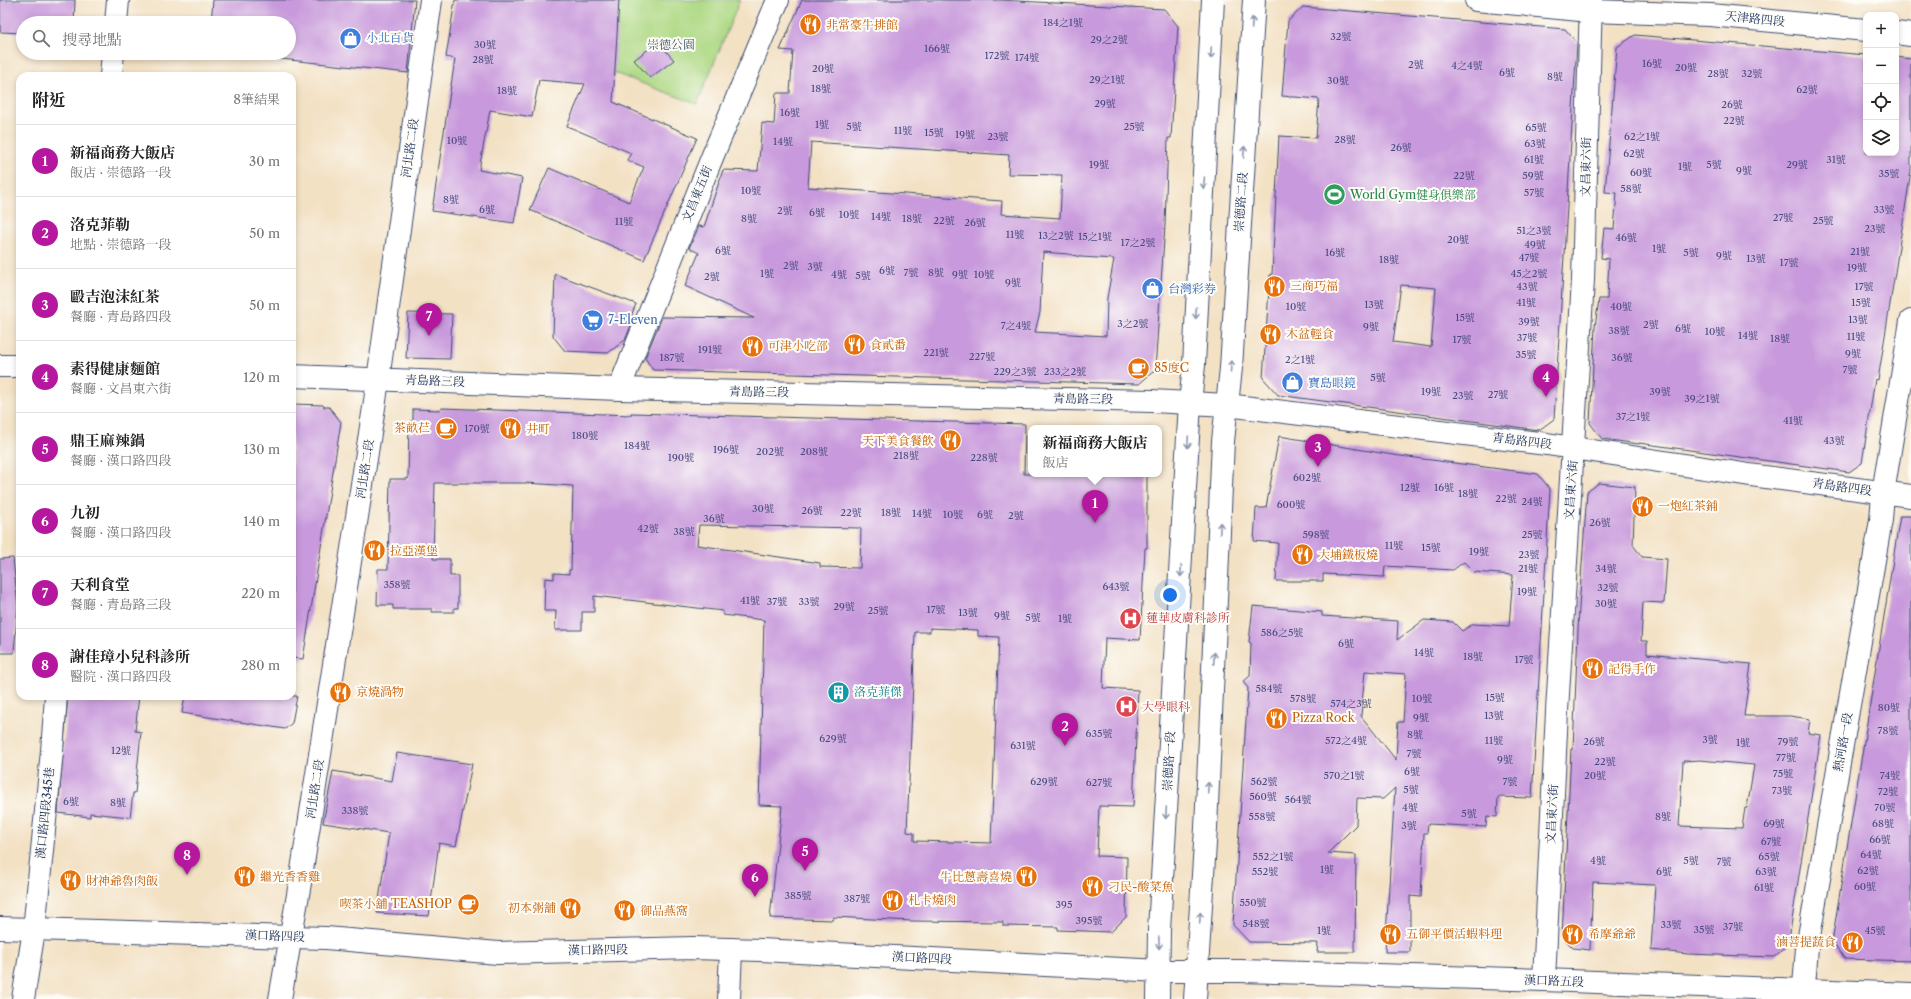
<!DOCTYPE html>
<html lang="zh-TW">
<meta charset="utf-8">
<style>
:root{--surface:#fff;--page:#f6f6f6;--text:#222;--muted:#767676;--line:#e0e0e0;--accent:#b5179e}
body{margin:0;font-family:"Libre Caslon Text","Noto Serif TC",serif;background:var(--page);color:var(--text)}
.controls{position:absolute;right:12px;top:12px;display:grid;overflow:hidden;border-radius:8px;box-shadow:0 2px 6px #0003}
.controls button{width:36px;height:36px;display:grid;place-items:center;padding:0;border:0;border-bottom:1px solid var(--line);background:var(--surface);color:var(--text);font:20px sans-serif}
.you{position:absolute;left:1170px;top:595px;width:14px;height:14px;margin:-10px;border:3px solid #fff;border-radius:50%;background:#1a73e8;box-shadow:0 0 0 6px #1a73e833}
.badge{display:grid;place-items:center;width:26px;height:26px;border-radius:50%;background:var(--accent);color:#fff;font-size:13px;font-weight:700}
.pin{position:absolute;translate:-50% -33px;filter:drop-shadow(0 1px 2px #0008)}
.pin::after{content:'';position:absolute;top:21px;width:14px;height:12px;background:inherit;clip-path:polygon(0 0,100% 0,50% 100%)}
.popup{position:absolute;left:1028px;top:425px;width:134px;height:52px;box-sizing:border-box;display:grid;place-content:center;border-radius:8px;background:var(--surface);filter:drop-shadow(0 1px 3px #0005);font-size:13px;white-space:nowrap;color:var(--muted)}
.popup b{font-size:15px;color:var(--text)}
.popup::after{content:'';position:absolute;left:50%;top:100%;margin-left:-8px;border:8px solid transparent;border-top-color:var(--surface)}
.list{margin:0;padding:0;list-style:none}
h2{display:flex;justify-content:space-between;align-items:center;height:52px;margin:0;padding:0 16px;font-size:17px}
h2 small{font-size:13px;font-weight:400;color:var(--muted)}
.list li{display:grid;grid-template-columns:26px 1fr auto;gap:12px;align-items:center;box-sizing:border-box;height:72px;padding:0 16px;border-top:1px solid var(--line)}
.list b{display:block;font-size:15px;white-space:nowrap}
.list p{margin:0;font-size:13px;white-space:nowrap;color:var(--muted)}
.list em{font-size:13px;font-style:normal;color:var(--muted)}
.icon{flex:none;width:22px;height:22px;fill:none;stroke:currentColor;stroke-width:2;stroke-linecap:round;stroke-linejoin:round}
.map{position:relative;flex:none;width:1911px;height:999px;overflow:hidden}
.search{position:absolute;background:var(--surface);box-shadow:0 2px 6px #0003;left:16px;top:16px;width:280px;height:44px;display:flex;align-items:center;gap:10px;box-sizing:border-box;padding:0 14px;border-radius:22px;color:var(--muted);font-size:15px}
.panel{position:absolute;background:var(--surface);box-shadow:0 2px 6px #0003;left:16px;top:72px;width:280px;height:628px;border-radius:12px}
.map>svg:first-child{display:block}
.green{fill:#afd985;stroke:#658472}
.building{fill:#c899dc;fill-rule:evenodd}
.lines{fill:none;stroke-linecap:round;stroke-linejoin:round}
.minor-casing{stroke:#3b4a6d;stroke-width:24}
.tertiary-casing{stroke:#3b4a6d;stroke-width:24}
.secondary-casing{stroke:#3b4a6d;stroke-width:24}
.minor{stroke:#fff;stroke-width:22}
.tertiary{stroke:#fff;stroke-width:22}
.secondary{stroke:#fff;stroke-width:22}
.oneway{stroke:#8d97ae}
.labels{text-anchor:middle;stroke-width:4;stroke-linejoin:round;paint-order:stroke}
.number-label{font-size:10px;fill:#464a7e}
.street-label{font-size:12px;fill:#1b2f5e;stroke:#fdfcf7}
.food-label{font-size:12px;fill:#c56008;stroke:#fdfcf7;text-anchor:start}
.shop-label{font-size:12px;fill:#366cbe;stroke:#fdfcf7;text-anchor:start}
.park-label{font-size:12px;fill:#405a68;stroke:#fdfcf7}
.leisure-label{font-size:12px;fill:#27864d;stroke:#fdfcf7;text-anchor:start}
.health-label{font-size:12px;fill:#be3a42;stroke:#fdfcf7;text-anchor:start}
.culture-label{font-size:12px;fill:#0d838f;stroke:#fdfcf7;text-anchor:start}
</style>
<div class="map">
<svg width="1911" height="999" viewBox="0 0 1911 999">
<rect width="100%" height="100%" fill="#fdfcf7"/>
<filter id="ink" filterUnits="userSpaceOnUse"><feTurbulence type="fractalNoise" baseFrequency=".025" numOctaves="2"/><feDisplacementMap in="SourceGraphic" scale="8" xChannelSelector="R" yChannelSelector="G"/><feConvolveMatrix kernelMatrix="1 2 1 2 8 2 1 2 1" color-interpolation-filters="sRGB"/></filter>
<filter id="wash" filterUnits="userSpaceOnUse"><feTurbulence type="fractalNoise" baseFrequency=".012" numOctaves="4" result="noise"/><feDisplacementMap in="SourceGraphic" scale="16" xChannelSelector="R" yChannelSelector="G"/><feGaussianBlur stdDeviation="0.9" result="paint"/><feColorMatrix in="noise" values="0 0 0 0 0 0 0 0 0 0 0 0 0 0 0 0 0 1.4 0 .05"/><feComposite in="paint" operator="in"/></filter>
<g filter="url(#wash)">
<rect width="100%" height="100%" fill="#f3e1c4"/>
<!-- green -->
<polygon class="green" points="617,0 740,0 697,104 609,71"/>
<g id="blocks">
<!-- building -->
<g class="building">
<polygon points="0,0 75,0 74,23 23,23 23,33 0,32"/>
<polygon points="213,0 415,0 408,73 272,58 272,53 289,53 289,23 211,23"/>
<polygon points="455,0 619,0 613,102 697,138 644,260 530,210 549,168 629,202 644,167 627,160 631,153 567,126 585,84 539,80 532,117 490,110 479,170 522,178 514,223 432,211 455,59 446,57"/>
<path d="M 802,0 L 1000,0 L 1164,9 L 1178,26 L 1171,138 L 1168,138 L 1165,225 L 1155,370 L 1139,384 L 653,370 L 645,358 L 662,317 L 754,318 L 685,286 L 699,253 L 689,248 L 699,226 L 704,227 L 723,170 L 758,171 L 762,123 L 774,124 L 776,93 L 790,93 L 793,51 L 780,50 ZM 811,142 L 1009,155 L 1008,174 L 1062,175 L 1060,218 L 1001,214 L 1002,201 L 808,187 ZM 1043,252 L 1068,254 L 1081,257 L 1114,259 L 1107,298 L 1106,336 L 1035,332 L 1040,312 Z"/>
<path d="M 1303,7 L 1565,29 L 1577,43 L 1554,419 L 1539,430 L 1278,395 L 1263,378 L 1270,275 L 1272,275 L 1279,136 L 1316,138 L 1319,99 L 1282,96 L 1288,21 ZM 1401,285 L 1436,288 L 1431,347 L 1393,342 Z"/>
<polygon points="1635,35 1866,55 1866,153 1896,153 1896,57 1911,59 1911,171 1878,380 1875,379 1862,463 1849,472 1639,443 1639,444 1602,439 1590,423 1595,327 1599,299 1607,299 1609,259 1601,258 1604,228 1614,229 1617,193 1605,192 1617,47"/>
<polygon points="658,42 674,60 650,78 634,60"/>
<polygon points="555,274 636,304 631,316 635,316 625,340 608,353 565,351 553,336"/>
<polygon points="408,313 452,314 450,359 406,358"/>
<polygon points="292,404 323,405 324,407 329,407 341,422 303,659 292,658"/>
<path d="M 442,408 L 631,415 L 631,413 L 1025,424 L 1024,474 L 1147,474 L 1147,548 L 1145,548 L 1140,640 L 1105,638 L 1103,688 L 1138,690 L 1133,807 L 1099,806 L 1097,856 L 1127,857 L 1126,917 L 1111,932 L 1058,930 L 1058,927 L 1003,926 L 1003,922 L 912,921 L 833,917 L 833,920 L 770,918 L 782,806 L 759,805 L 764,620 L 723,615 L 723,611 L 594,596 L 594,612 L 582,612 L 582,630 L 555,630 L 556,611 L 544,611 L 545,578 L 554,579 L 554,573 L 569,574 L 569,570 L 571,570 L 573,486 L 525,483 L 435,483 L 433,559 L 450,559 L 450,576 L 458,576 L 458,608 L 454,608 L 454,612 L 432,612 L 432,609 L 393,609 L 393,605 L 377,605 L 378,569 L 388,569 L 390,479 L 408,479 L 409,421 L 413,422 L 413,409 L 440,410 ZM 699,525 L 861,528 L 860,568 L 820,567 L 820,563 L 697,545 ZM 930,628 L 978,630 L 978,636 L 999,637 L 991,843 L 914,841 L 914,833 L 907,832 L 915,632 L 930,632 Z"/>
<path d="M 1279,436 L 1393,455 L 1538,474 L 1550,489 L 1532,798 L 1498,797 L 1497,817 L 1487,816 L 1486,827 L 1428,824 L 1427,833 L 1424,833 L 1421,897 L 1410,896 L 1410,952 L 1385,952 L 1395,788 L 1383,799 L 1357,798 L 1356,825 L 1328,853 L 1356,855 L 1355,952 L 1317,952 L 1318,943 L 1249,942 L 1233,925 L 1248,688 L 1243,682 L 1250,676 L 1251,643 L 1249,642 L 1253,606 L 1322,612 L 1322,616 L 1398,621 L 1397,640 L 1424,620 L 1453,622 L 1462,631 L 1473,624 L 1509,626 L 1513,575 L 1474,572 L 1464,562 L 1453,570 L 1385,566 L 1384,577 L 1323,574 L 1323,581 L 1276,581 L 1278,543 L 1254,541 L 1256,508 L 1266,508 ZM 1365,671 L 1406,674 L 1403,722 L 1398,722 L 1396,760 L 1361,716 Z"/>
<path d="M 1599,483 L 1635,487 L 1633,545 L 1642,557 L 1667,559 L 1664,603 L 1643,602 L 1641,641 L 1647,641 L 1647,654 L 1751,664 L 1744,716 L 1790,716 L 1810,719 L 1808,733 L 1821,735 L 1788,945 L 1774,957 L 1688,954 L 1651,950 L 1655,885 L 1593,882 L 1590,950 L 1573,948 L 1562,937 L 1569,792 L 1571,749 L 1573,749 L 1579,608 L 1587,492 ZM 1700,760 L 1754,765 L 1747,808 L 1745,808 L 1742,828 L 1679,826 L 1683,761 Z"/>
<polygon points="1900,516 1911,516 1911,961 1845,959 1832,942"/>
<polygon points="13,558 18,606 14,653 0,653 0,559"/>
<polygon points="68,696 139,696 135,731 141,732 135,793 133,793 130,817 90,813 90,817 58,813"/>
<polygon points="185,696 297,696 292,723 285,729 182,713"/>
<polygon points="397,753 472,764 456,846 439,843 429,916 377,913 389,833 323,823 333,771 392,781"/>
</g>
</g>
</g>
<g filter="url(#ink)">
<use href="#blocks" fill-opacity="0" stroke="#3b4a6d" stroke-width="1"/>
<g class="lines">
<defs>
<g id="minor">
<polyline points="1476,0 1590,11 1710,15 1866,30"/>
<polyline points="116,23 118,0"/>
<polyline points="1896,33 1911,35"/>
<polyline points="111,76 113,53"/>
<polyline points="0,366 20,366"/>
<polyline points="292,376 619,389 1152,401 1227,405 1547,444 1750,475 1911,496"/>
<polyline points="619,389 713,155 778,0"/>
<polyline points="1544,980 1557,711 1583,280 1591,0"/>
<polyline points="23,999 34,930 52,751 56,696"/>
<polyline points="280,999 300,883 375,401 431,0"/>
<polyline points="729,999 731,949"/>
<polyline points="1803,999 1807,948 1881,520 1883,493 1911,321"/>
</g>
<polyline id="tertiary" points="0,928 326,938 498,953 693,948 761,950 1160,971 1240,971 1544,980 1911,994"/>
<g id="secondary">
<polyline points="1158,999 1159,930 1190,403 1194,365 1213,0"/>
<polyline points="1195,999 1206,828 1223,441 1231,368 1254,0"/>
</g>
</defs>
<!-- minor casing -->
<use href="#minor" class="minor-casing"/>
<!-- tertiary casing -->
<use href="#tertiary" class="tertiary-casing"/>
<!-- secondary casing -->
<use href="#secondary" class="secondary-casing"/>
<!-- minor -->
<use href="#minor" class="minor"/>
<!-- tertiary -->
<use href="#tertiary" class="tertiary"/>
<!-- secondary -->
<use href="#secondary" class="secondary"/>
</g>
<!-- one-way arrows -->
<defs><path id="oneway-shaft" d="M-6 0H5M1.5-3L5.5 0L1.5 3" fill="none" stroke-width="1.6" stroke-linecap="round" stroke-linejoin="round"/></defs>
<g class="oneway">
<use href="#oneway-shaft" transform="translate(1252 23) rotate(-86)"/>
<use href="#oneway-shaft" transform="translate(1211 53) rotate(93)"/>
<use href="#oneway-shaft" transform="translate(1244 152) rotate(-86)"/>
<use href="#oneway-shaft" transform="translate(1204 183) rotate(94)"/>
<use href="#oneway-shaft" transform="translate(1196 313) rotate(93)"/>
<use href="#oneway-shaft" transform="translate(1231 366) rotate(-85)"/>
<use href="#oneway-shaft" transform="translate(1188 442) rotate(93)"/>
<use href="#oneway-shaft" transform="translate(1220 528) rotate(-88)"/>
<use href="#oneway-shaft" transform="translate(1181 571) rotate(93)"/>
<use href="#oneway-shaft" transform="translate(1214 658) rotate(-87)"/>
<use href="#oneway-shaft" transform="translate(1208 788) rotate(-87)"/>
<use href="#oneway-shaft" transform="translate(1166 813) rotate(93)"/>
<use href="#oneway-shaft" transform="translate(1200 918) rotate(-86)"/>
<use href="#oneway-shaft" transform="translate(1159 943) rotate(89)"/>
</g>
</g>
<!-- icons -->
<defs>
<symbol id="restaurant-disc" viewBox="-11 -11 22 22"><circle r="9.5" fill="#e8710a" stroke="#fdfcf7"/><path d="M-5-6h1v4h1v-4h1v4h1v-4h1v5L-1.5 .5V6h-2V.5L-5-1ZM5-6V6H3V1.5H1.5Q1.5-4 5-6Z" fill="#fff"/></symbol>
<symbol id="shop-disc" viewBox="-11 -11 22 22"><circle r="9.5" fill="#3f7fe0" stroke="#fdfcf7"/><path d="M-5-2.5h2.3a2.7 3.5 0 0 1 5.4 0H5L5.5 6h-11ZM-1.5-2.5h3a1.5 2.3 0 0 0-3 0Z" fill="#fff"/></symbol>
<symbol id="stadium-disc" viewBox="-11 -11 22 22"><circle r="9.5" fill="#2e9e5b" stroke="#fdfcf7"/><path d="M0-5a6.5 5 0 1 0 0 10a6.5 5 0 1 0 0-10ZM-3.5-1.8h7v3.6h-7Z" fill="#fff"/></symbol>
<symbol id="supermarket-disc" viewBox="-11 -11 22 22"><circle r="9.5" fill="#3f7fe0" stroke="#fdfcf7"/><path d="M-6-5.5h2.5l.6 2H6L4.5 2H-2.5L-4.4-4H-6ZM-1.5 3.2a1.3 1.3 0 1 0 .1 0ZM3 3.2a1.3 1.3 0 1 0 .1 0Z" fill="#fff"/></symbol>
<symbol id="cafe-disc" viewBox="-11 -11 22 22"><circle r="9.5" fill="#e8710a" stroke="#fdfcf7"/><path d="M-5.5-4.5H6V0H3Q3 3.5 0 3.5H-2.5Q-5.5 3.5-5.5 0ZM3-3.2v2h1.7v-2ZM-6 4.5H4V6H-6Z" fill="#fff"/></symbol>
<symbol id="hospital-disc" viewBox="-11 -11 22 22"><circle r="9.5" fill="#e0444e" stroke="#fdfcf7"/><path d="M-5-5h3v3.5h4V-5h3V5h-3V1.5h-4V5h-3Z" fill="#fff"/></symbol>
<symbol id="building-disc" viewBox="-11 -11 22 22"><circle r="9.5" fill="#0f9aa8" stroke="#fdfcf7"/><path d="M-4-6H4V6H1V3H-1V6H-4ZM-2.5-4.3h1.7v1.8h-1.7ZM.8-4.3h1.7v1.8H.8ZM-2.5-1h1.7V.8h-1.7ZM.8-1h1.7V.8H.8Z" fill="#fff"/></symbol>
</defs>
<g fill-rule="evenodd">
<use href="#restaurant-disc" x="798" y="12" width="25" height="25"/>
<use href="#shop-disc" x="338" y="26" width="25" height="25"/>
<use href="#stadium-disc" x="1322" y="182" width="25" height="25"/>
<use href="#restaurant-disc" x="1262" y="274" width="25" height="25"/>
<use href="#shop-disc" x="1140" y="276" width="25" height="25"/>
<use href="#supermarket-disc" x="580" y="308" width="25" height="25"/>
<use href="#restaurant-disc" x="1258" y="322" width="25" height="25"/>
<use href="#restaurant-disc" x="842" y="332" width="25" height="25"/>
<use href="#restaurant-disc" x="740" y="334" width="25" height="25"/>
<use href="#cafe-disc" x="1126" y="356" width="25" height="25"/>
<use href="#shop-disc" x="1280" y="370" width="25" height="25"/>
<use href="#cafe-disc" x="434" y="416" width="25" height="25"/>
<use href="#restaurant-disc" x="498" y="416" width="25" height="25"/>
<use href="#restaurant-disc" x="938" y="428" width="25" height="25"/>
<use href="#restaurant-disc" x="1630" y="494" width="25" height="25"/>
<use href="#restaurant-disc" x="362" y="538" width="25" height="25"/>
<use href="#restaurant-disc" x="1290" y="542" width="25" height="25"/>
<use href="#hospital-disc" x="1118" y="606" width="25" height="25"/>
<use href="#restaurant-disc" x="1580" y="656" width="25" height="25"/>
<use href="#restaurant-disc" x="328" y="680" width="25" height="25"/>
<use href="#building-disc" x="826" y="680" width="25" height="25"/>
<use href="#hospital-disc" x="1114" y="694" width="25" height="25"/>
<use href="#restaurant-disc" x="1264" y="706" width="25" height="25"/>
<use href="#restaurant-disc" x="232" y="864" width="25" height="25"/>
<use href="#restaurant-disc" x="1014" y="864" width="25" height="25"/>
<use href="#restaurant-disc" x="58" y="868" width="25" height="25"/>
<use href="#restaurant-disc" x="1080" y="874" width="25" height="25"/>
<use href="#restaurant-disc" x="880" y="888" width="25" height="25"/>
<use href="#cafe-disc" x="456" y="892" width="25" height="25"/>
<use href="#restaurant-disc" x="558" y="896" width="25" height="25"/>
<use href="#restaurant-disc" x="612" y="898" width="25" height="25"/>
<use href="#restaurant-disc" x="1378" y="922" width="25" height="25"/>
<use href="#restaurant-disc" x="1560" y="922" width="25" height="25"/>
<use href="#restaurant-disc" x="1840" y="930" width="25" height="25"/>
</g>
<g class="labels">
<!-- number labels -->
<g class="number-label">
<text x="1063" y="26">184之1號</text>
<text x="1341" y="40">32號</text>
<text x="1109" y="43">29之2號</text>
<text x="485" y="48">30號</text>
<text x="937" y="52">166號</text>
<text x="997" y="59">172號</text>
<text x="1027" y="61">174號</text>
<text x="483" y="63">28號</text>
<text x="1652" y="67">16號</text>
<text x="1416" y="68">2號</text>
<text x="1467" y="69">4之4號</text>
<text x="1686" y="71">20號</text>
<text x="823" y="72">20號</text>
<text x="1507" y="76">6號</text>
<text x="1718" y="77">28號</text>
<text x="1752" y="77">32號</text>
<text x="1555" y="80">8號</text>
<text x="1107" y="83">29之1號</text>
<text x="1338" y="84">30號</text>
<text x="821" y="92">18號</text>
<text x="1807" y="93">62號</text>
<text x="507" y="94">18號</text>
<text x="1105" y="107">29號</text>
<text x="1732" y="108">26號</text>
<text x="790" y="116">16號</text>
<text x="1734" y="124">22號</text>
<text x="822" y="128">1號</text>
<text x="854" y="130">5號</text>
<text x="1134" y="130">25號</text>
<text x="1536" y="131">65號</text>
<text x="903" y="134">11號</text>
<text x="934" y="136">15號</text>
<text x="965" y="138">19號</text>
<text x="998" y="140">23號</text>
<text x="1642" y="140">62之1號</text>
<text x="1345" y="143">28號</text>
<text x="457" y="144">10號</text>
<text x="783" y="145">14號</text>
<text x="1535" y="147">63號</text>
<text x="1401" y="151">26號</text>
<text x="1634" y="157">62號</text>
<text x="1534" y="163">61號</text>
<text x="1836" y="163">31號</text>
<text x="1099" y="168">19號</text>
<text x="1714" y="168">5號</text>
<text x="1797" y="168">29號</text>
<text x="1685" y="170">1號</text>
<text x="1744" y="174">9號</text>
<text x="1641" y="176">60號</text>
<text x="1889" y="177">35號</text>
<text x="1464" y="179">22號</text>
<text x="1533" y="179">59號</text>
<text x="1631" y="192">58號</text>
<text x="751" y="194">10號</text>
<text x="1534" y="196">57號</text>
<text x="451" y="203">8號</text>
<text x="487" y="213">6號</text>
<text x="1884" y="213">33號</text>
<text x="785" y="214">2號</text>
<text x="817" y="216">6號</text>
<text x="849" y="218">10號</text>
<text x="881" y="220">14號</text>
<text x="1783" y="221">27號</text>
<text x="749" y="222">8號</text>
<text x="912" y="222">18號</text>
<text x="944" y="224">22號</text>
<text x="1823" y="224">25號</text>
<text x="624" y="225">11號</text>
<text x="975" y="226">26號</text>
<text x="1875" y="232">23號</text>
<text x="1534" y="234">51之3號</text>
<text x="1015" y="238">11號</text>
<text x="1056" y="239">13之2號</text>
<text x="1095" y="240">15之1號</text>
<text x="1626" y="241">46號</text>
<text x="1458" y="243">20號</text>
<text x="1138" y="246">17之2號</text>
<text x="1535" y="248">49號</text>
<text x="1659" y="252">1號</text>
<text x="723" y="254">6號</text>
<text x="1860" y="255">21號</text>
<text x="1335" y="256">16號</text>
<text x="1691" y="256">5號</text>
<text x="1724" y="259">9號</text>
<text x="1529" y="261">47號</text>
<text x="1756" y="262">13號</text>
<text x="1389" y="263">18號</text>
<text x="1789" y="266">17號</text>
<text x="791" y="269">2號</text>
<text x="815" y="270">3號</text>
<text x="1857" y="271">19號</text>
<text x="887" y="274">6號</text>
<text x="911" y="276">7號</text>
<text x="936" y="276">8號</text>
<text x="767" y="277">1號</text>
<text x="1529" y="277">45之2號</text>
<text x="839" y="278">4號</text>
<text x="960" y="278">9號</text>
<text x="984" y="278">10號</text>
<text x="863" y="279">5號</text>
<text x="712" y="280">2號</text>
<text x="1013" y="286">9號</text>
<text x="1527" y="290">43號</text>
<text x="1864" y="290">17號</text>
<text x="1526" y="306">41號</text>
<text x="1861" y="306">15號</text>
<text x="1374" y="308">13號</text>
<text x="1296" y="310">10號</text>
<text x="1621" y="310">40號</text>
<text x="1465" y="321">15號</text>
<text x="1858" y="323">13號</text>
<text x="1529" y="325">39號</text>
<text x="1133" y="327">3之2號</text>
<text x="1651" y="328">2號</text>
<text x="1016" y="329">7之4號</text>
<text x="1371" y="330">9號</text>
<text x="1683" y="332">6號</text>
<text x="1619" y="334">38號</text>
<text x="1715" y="335">10號</text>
<text x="1748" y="339">14號</text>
<text x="1856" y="340">11號</text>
<text x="1527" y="341">37號</text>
<text x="1780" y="342">18號</text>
<text x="1462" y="343">17號</text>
<text x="710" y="353">191號</text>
<text x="936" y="356">221號</text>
<text x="1853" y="357">9號</text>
<text x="1526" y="358">35號</text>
<text x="982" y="360">227號</text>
<text x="672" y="361">187號</text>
<text x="1622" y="361">36號</text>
<text x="1300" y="363">2之1號</text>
<text x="1850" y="373">7號</text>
<text x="1015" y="375">229之3號</text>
<text x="1065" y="375">233之2號</text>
<text x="1378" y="381">5號</text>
<text x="1431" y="395">19號</text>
<text x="1660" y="395">39號</text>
<text x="1498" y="398">27號</text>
<text x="1463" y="399">23號</text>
<text x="1702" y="402">39之1號</text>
<text x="1633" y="420">37之1號</text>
<text x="1793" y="424">41號</text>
<text x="477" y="432">170號</text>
<text x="585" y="439">180號</text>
<text x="1834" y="444">43號</text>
<text x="637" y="449">184號</text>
<text x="726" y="453">196號</text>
<text x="770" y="455">202號</text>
<text x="814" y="455">208號</text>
<text x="906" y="459">218號</text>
<text x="681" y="461">190號</text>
<text x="984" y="461">228號</text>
<text x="1307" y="481">602號</text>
<text x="1410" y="491">12號</text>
<text x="1444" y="491">16號</text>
<text x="1468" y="497">18號</text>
<text x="1506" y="502">22號</text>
<text x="1532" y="505">24號</text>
<text x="1291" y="508">600號</text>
<text x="763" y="512">30號</text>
<text x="812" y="514">26號</text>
<text x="851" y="516">22號</text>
<text x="891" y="516">18號</text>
<text x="922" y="517">14號</text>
<text x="953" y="518">10號</text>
<text x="985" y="518">6號</text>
<text x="1016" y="519">2號</text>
<text x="714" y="522">36號</text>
<text x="1600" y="526">26號</text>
<text x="648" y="532">42號</text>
<text x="684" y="535">38號</text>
<text x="1316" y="538">598號</text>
<text x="1532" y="538">25號</text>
<text x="1394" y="549">11號</text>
<text x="1431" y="551">15號</text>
<text x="1479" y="555">19號</text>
<text x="1529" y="558">23號</text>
<text x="1528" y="572">21號</text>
<text x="1606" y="572">34號</text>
<text x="397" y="588">358號</text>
<text x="1116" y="590">643號</text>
<text x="1608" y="591">32號</text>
<text x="1527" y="595">19號</text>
<text x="750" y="604">41號</text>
<text x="777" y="605">37號</text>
<text x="809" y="605">33號</text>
<text x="1606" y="607">30號</text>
<text x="844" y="610">29號</text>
<text x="936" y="613">17號</text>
<text x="878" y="614">25號</text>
<text x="968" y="616">13號</text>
<text x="1002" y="619">9號</text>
<text x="1033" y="621">5號</text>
<text x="1065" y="622">1號</text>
<text x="1282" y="636">586之5號</text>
<text x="1346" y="647">6號</text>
<text x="1424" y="656">14號</text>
<text x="1473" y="660">18號</text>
<text x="1524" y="663">17號</text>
<text x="1269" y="692">584號</text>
<text x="1495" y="701">15號</text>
<text x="1303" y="702">578號</text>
<text x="1422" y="702">10號</text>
<text x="1351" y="707">574之3號</text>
<text x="1889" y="711">80號</text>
<text x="1494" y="719">13號</text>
<text x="1421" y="721">9號</text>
<text x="1888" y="734">78號</text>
<text x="1099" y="737">635號</text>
<text x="1415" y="738">8號</text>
<text x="833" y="742">629號</text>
<text x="1710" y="743">3號</text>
<text x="1346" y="744">572之4號</text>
<text x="1494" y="744">11號</text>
<text x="1594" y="745">26號</text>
<text x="1788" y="745">79號</text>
<text x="1743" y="746">1號</text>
<text x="1023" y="749">631號</text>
<text x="121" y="754">12號</text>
<text x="1414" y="757">7號</text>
<text x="1786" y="761">77號</text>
<text x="1505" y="763">9號</text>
<text x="1605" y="765">22號</text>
<text x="1412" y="775">6號</text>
<text x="1783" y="777">75號</text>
<text x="1344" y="779">570之1號</text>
<text x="1595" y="779">20號</text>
<text x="1890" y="779">74號</text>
<text x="1044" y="785">629號</text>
<text x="1264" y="785">562號</text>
<text x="1510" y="785">7號</text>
<text x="1099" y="786">627號</text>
<text x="1411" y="793">5號</text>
<text x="1782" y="794">73號</text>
<text x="1888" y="795">72號</text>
<text x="1263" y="800">560號</text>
<text x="1298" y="803">564號</text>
<text x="71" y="805">6號</text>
<text x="118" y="806">8號</text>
<text x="1410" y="811">4號</text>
<text x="1885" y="811">70號</text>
<text x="355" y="814">338號</text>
<text x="1469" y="817">5號</text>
<text x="1262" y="820">558號</text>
<text x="1663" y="820">8號</text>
<text x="1774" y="827">69號</text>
<text x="1883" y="827">68號</text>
<text x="1409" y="829">3號</text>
<text x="1880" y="843">66號</text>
<text x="1771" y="845">67號</text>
<text x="1871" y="858">64號</text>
<text x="1273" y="860">552之1號</text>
<text x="1769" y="860">65號</text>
<text x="1598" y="864">4號</text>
<text x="1691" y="864">5號</text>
<text x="1724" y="865">7號</text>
<text x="1327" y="873">1號</text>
<text x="1868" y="874">62號</text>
<text x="1265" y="875">552號</text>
<text x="1664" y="875">6號</text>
<text x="1766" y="875">63號</text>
<text x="1865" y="890">60號</text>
<text x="1764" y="891">61號</text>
<text x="798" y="899">385號</text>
<text x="857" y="902">387號</text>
<text x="1253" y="906">550號</text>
<text x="1064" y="908">395</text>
<text x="1089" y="924">395號</text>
<text x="1256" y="927">548號</text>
<text x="1671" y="928">33號</text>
<text x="1733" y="930">37號</text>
<text x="1704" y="933">35號</text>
<text x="1324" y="934">1號</text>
<text x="1875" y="934">45號</text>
</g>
<!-- street labels -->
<g class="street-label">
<text transform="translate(1755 19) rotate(6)" y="4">天津路四段</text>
<text transform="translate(410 148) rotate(-82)" y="4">河北路二段</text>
<text transform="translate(1586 167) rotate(-89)" y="4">文昌東六街</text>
<text transform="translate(697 194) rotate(-68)" y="4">文昌東五街</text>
<text transform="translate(1241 202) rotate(-86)" y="4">崇德路二段</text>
<text transform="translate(435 381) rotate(2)" y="4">青島路三段</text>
<text transform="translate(759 392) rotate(1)" y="4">青島路三段</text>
<text transform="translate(1083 399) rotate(1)" y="4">青島路三段</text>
<text transform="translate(1522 441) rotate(7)" y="4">青島路四段</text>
<text transform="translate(365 469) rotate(-81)" y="4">河北路二段</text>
<text transform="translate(1842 487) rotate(8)" y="4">青島路四段</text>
<text transform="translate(1571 490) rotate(-86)" y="4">文昌東六街</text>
<text transform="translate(1843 742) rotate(-80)" y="4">熱河路一段</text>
<text transform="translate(1169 761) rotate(-87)" y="4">崇德路一段</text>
<text transform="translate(315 789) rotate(-81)" y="4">河北路二段</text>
<text transform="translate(45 813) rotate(-84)" y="4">漢口路四段345巷</text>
<text transform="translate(1552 814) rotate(-87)" y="4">文昌東六街</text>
<text transform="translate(275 936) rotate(2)" y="4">漢口路四段</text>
<text transform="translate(598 950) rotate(-1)" y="4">漢口路四段</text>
<text transform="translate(922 958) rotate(3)" y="4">漢口路四段</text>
<text transform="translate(1554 981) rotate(2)" y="4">漢口路五段</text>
</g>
<!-- food labels -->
<g class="food-label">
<text x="826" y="29">非常豪牛排館</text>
<text x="1290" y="290">三商巧福</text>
<text x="1286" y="338">木盆輕食</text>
<text x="870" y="349">食貳番</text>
<text x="768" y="350">可津小吃部</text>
<text x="1154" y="372">85度C</text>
<text x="430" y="432" text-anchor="end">茶畝芢</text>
<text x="526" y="433">井町</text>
<text x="934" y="445" text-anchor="end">天下美食餐飲</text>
<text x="1658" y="510">一炮紅茶鋪</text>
<text x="390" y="555">拉亞漢堡</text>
<text x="1318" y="559">大埔鐵板燒</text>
<text x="1608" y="673">記得手作</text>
<text x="356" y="696">京燒渦物</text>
<text x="1292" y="722">Pizza Rock</text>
<text x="260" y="881">繼光香香雞</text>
<text x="1012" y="881" text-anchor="end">牛比蔥壽喜燒</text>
<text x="86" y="885">財神爺魯肉飯</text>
<text x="1108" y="891">刁民-酸菜魚</text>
<text x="908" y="904">札卡燒肉</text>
<text x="452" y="908" text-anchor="end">喫茶小舖 TEASHOP</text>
<text x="556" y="912" text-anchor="end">初本粥舖</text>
<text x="640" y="915">御品燕窩</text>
<text x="1406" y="938">五御平價活蝦料理</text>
<text x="1588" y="938">希摩爺爺</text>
<text x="1836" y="946" text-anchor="end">滷菩提蔬食</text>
</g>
<!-- shop labels -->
<g class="shop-label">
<text x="366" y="42">小北百貨</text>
<text x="1168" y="293">台灣彩券</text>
<text x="608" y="324">7-Eleven</text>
<text x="1308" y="387">寶島眼鏡</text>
</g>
<!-- park labels -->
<g class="park-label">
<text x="671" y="49">崇德公園</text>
</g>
<!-- leisure labels -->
<g class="leisure-label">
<text x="1350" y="199">World Gym健身俱樂部</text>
</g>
<!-- health labels -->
<g class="health-label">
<text x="1146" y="622">蓮華皮膚科診所</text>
<text x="1142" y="711">大學眼科</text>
</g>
<!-- culture labels -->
<g class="culture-label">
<text x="854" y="696">洛克菲傑</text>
</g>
</g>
</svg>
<div class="controls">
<button>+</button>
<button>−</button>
<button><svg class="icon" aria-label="locate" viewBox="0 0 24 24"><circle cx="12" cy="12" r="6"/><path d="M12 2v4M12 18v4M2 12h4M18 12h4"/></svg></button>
<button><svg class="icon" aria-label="layers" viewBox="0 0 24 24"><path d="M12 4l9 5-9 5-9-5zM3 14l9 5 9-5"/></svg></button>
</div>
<div class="you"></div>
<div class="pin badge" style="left:1095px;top:523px">1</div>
<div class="popup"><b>新福商務大飯店</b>飯店</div>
<div class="pin badge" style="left:1065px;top:746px">2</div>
<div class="pin badge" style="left:1318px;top:467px">3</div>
<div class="pin badge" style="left:1546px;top:397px">4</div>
<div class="pin badge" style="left:805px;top:871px">5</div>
<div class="pin badge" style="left:755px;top:897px">6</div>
<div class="pin badge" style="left:429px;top:336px">7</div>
<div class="pin badge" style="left:187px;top:875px">8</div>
<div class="search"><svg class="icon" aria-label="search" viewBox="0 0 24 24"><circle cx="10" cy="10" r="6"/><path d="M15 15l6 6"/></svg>搜尋地點</div>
<section class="panel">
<h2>附近<small>8筆結果</small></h2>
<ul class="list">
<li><span class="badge">1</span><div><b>新福商務大飯店</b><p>飯店 · 崇德路一段</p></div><em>30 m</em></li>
<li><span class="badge">2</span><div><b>洛克菲勒</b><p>地點 · 崇德路一段</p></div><em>50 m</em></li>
<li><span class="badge">3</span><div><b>毆吉泡沫紅茶</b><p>餐廳 · 青島路四段</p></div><em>50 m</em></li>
<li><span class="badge">4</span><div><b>素得健康麵館</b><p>餐廳 · 文昌東六街</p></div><em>120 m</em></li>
<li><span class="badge">5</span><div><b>鼎王麻辣鍋</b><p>餐廳 · 漢口路四段</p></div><em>130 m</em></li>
<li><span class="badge">6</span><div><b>九初</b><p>餐廳 · 漢口路四段</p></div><em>140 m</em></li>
<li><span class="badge">7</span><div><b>天利食堂</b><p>餐廳 · 青島路三段</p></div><em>220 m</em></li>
<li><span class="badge">8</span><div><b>謝佳璋小兒科診所</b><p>醫院 · 漢口路四段</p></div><em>280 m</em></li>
</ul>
</section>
</div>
